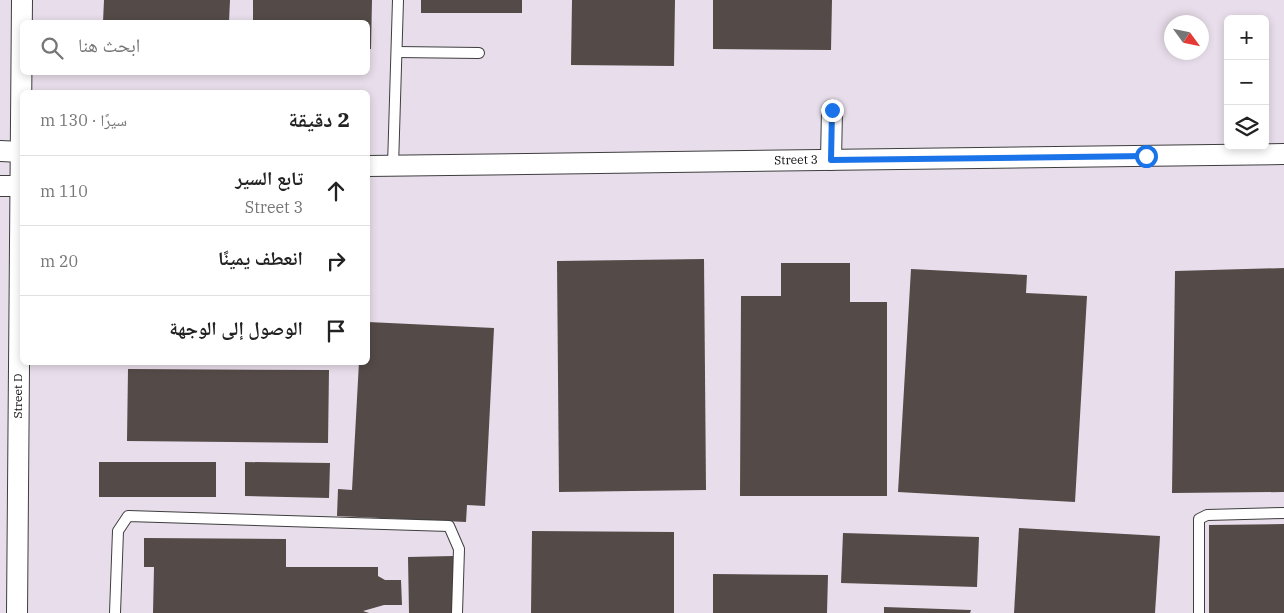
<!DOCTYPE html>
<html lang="ar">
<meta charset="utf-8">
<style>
:root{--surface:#fff;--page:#f6f6f6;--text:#222;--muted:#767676;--line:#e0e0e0}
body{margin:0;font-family:"IBM Plex Serif","Noto Naskh Arabic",serif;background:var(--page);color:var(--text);direction:rtl}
.controls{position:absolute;right:15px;top:15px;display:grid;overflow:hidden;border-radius:8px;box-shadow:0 2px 8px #0003}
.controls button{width:45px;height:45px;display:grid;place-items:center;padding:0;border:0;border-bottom:1px solid var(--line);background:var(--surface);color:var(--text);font:25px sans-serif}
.compass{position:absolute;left:1164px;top:15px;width:45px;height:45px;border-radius:50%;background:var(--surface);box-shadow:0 2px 8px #0003;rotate:123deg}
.stop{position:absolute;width:15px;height:15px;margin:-11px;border:4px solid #1a73e8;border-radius:50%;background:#fff}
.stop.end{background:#1a73e8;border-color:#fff;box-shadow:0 1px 5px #0008}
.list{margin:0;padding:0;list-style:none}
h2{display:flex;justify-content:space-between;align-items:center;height:65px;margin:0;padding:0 20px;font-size:21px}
h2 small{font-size:16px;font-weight:400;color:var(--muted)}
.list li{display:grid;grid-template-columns:32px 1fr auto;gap:15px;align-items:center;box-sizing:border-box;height:70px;padding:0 20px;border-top:1px solid var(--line)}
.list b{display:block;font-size:19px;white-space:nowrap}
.list p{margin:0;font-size:16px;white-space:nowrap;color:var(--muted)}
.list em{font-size:16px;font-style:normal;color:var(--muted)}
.icon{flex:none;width:28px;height:28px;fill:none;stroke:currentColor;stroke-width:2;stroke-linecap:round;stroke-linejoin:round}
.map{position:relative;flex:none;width:1284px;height:613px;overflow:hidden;direction:ltr}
.search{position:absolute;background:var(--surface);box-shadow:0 2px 8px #0003;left:20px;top:20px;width:350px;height:55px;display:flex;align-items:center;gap:12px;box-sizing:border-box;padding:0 18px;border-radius:8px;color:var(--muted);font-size:19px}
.panel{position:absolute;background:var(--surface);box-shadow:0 2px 8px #0003;left:20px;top:90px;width:350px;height:275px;border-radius:8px;direction:rtl}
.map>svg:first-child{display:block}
.industrial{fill:#e8deeb;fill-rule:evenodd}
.building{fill:#544a47}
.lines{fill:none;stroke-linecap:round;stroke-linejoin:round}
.service-casing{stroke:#3e3e3e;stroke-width:12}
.minor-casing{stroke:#3e3e3e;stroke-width:22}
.service{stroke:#fff;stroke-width:10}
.minor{stroke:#fff;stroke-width:20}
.route{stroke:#1a73e8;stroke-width:6}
.labels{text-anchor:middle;stroke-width:5;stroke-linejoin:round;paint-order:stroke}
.street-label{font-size:12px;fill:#0b0b0b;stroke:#fff}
</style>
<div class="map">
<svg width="1284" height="613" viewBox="0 0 1284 613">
<rect width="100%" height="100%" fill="#fff7e9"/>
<!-- industrial -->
<path class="industrial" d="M 0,0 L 1284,0 L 1284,613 L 0,613 ZM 1228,19 L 1265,19 L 1265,146 L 1228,146 ZM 22,22 L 368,22 L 368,72 L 22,72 ZM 1172,22 L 1202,22 L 1202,52 L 1172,52 ZM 22,92 L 368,92 L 368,362 L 22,362 Z"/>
<!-- building -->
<g class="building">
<polygon points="104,0 230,0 229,22 103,22"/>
<polygon points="253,0 372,0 371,49 368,49 368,22 253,22"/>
<rect x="421" y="0" width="101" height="13"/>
<polygon points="572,0 675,0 674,66 571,65"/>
<polygon points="713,0 832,0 831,50 713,49"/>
<polygon points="704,259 706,490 559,492 557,261"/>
<polygon points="781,263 850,263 850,302 887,302 887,496 740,496 741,296 781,296"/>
<polygon points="1284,268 1284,492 1172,493 1175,271"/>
<polygon points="911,269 1027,275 1026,293 1087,296 1075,502 898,492"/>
<polygon points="368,322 494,328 485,506 467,505 466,522 337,516 338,489 352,490 359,362 368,362"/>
<polygon points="128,369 329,370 328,443 127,441"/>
<rect x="99" y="462" width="117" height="35"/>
<polygon points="245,462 330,463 329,498 245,496"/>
<polygon points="1284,524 1284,613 1209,613 1209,525"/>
<polygon points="1019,528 1160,536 1155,613 1014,613"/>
<polygon points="532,531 674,532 674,613 531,613"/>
<polygon points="843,533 979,537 977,587 841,583"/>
<polygon points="144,538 286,539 286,567 378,567 378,576 385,580 401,580 402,605 384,605 363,611 369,613 153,613 154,567 144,567"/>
<polygon points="453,556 454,613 409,613 408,557"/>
<polygon points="713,574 828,575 827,613 713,613"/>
<polygon points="884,607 971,610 970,613 884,613"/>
</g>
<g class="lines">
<defs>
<g id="service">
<polyline points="397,52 479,53"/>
<polyline points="393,166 398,0"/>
<polyline points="115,613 118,531 128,516 449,526 459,549 457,613"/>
<polyline points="1199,613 1199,519 1207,515 1284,513"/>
</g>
<g id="minor">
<polyline points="0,151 22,152"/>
<polyline points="831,160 832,110"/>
<polyline points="368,166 1284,154"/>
<polyline points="0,186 22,186"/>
<polyline points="17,613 22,0"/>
</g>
</defs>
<!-- service casing -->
<use href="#service" class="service-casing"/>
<!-- minor casing -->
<use href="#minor" class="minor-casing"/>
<!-- service -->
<use href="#service" class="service"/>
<!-- minor -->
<use href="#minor" class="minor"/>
</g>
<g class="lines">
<!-- route -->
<polyline class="route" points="832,110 831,160 1146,156"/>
</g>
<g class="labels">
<!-- street labels -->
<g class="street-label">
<text transform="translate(796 160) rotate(-1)" y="4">Street 3</text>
<text transform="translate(18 396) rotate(-90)" y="4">Street D</text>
</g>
</g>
</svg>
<div class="controls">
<button>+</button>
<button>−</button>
<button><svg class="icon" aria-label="layers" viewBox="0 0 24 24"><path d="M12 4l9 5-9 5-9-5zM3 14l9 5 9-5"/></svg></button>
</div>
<svg class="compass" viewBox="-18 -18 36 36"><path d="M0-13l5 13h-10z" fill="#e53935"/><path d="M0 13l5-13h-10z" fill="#767676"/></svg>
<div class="stop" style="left:1146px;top:156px"></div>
<div class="stop end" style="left:832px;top:110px"></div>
<div class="search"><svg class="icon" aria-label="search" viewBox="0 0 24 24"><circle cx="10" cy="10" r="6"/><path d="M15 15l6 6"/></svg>ابحث هنا</div>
<section class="panel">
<h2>2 دقيقة<small>سيرًا · 130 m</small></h2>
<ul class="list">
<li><svg class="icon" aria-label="ahead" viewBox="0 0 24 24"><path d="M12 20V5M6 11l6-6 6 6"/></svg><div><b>تابع السير</b><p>Street 3</p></div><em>110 m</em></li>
<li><svg class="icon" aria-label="right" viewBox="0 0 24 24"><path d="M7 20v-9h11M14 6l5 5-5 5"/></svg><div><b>انعطف يمينًا</b></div><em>20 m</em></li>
<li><svg class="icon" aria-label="arrive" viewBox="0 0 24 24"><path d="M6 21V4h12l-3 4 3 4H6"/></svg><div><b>الوصول إلى الوجهة</b></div></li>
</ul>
</section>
</div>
